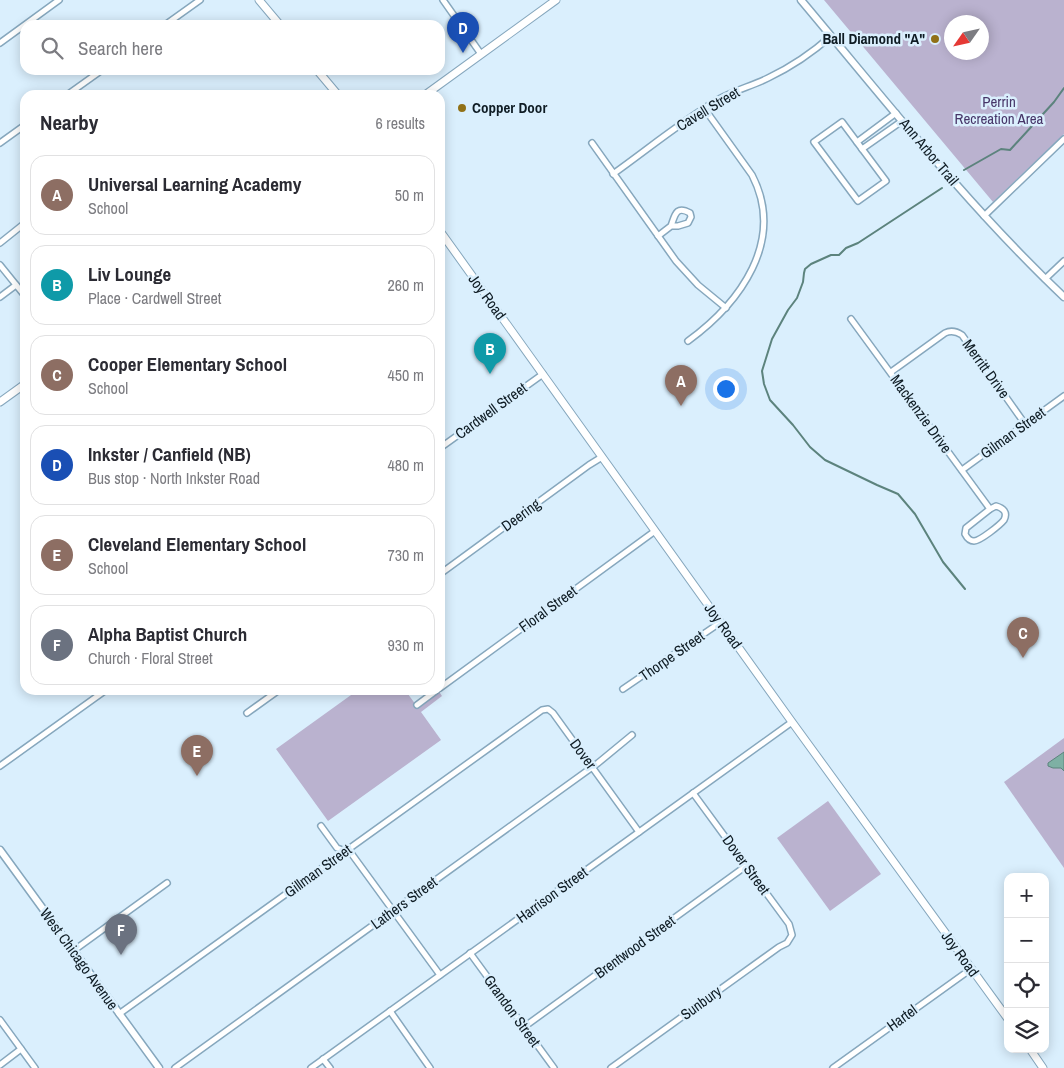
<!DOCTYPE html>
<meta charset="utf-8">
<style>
:root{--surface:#fff;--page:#f2f2f3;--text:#2b2b33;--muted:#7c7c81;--line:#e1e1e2;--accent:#917117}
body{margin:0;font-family:"Archivo Narrow",sans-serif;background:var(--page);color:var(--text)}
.controls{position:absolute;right:15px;bottom:15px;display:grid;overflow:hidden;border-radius:10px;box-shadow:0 2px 12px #0003}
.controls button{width:45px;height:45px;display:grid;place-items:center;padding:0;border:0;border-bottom:1px solid var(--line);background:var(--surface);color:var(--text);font:25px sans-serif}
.compass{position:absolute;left:944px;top:15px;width:45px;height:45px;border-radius:50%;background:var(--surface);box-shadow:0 2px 12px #0003;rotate:236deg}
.you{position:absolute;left:725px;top:388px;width:18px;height:18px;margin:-12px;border:4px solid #fff;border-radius:50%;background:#1a73e8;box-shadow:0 0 0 8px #1a73e833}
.badge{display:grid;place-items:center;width:32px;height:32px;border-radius:50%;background:var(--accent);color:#fff;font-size:16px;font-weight:700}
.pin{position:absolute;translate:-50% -41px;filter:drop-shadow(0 1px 2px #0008)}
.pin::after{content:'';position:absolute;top:26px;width:18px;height:15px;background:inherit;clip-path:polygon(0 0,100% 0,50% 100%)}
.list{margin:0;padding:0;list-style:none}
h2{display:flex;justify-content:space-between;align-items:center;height:65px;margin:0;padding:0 20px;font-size:21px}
h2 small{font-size:16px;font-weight:400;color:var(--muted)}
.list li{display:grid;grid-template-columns:32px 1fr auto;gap:15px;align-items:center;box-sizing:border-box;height:80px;margin:0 10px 10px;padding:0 10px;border:1px solid var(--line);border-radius:15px}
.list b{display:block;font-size:19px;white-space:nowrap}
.list p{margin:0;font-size:16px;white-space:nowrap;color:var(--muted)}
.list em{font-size:16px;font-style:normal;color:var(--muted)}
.icon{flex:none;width:28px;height:28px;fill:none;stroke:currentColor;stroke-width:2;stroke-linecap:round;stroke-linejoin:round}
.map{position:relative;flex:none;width:1064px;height:1068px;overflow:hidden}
.search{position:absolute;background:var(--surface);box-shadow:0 2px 12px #0003;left:20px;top:20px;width:425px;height:55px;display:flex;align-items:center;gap:12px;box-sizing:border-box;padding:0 18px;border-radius:15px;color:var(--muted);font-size:19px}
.panel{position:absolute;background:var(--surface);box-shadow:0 2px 12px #0003;left:20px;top:90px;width:425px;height:605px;border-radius:15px}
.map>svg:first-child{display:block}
.green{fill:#bab2cf;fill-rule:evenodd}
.water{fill:#7eb0a4;stroke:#5c837d}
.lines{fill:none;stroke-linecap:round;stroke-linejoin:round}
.stream{stroke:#5c837d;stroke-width:2}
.minor-casing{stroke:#86a7bd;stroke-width:8}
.tertiary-casing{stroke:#86a7bd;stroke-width:9}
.secondary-casing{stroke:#86a7bd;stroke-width:9}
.minor{stroke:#fff;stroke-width:5}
.tertiary{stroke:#fff;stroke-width:6}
.secondary{stroke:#fff;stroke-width:7}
.poi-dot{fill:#917117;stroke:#daeffd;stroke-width:2}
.labels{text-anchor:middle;stroke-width:5;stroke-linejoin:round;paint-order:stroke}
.poi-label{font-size:15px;font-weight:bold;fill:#0e1b23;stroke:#daeffd;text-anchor:end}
.park-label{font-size:15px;fill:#463568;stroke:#daeffd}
.street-label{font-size:15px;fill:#0e1b23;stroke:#daeffd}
</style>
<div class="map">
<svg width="1064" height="1068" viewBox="0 0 1064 1068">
<rect width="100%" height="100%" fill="#daeffd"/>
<!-- green -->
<g class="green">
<path d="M 824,0 L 1064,0 L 1064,134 L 993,202 ZM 952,22 L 982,22 L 982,52 L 952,52 Z"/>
<polygon points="358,690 405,690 416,705 438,690 442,696 421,712 441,740 328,821 276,749"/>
<polygon points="1064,738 1064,868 1004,782"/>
<polygon points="828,801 881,874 830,911 777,838"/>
</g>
<!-- water -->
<polygon class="water" points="1064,752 1064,771 1061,768 1053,768 1048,766 1048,763"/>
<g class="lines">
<!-- stream -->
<g class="stream">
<polyline points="964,170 1001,149 1010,150 1054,102 1064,88"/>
<polyline points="942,188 858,243 846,248 839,255 831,255 811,264 805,269 804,273 803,282 797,298 788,310 772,339 762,371 764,384 770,400 793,425 810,447 825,460 877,485 898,494 915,514 943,562 965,589"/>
</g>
<defs>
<g id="minor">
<polyline points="443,0 481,54"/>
<polyline points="165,25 200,0"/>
<polyline points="0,43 59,0"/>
<polyline points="67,95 102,70"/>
<polygon points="842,122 886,181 858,201 814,142"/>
<polyline points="857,142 896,113"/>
<polyline points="0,143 25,125"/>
<polyline points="592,143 676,261 698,285 726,308"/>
<polyline points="862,149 902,121"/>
<path d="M 613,174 C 648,149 682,121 719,99 C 735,90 752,86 768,78 C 791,67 812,53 831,36"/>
<polyline points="984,216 1064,139"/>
<path d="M 658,236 L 671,226 L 678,226 L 688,223 L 691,217 L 690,213 C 676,205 675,215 671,226"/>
<polyline points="0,243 25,223"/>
<polyline points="0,265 25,296"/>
<polyline points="1045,279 1064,261"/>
<polyline points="0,297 16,285"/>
<polyline points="851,319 990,509"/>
<path d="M 688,341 C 740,303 786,241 752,175 L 704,108"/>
<path d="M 891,372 L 945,333 C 951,330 956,331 962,335 L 1025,424"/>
<polyline points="440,448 543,374"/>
<polyline points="962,470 1064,396"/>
<path d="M 996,506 C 1003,508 1008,512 1004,520 C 1000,525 980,541 974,541 C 969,541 967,538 965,534 L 966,528 L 990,509 Z"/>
<polyline points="440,574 589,465 602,457"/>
<polyline points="440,688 655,531"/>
<polyline points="623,689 721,622"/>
<polyline points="417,705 437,690"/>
<polyline points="247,713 279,690"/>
<polyline points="0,766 106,690"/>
<polyline points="321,826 337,848 351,853 440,975"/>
<polyline points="73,951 167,883"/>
<polyline points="470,953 554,1068"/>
<polyline points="390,1011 430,1068"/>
<polyline points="119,1014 542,710 548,709 553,713 639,832"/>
<polyline points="0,1020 35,1068"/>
<polyline points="524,1027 746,866"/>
<polyline points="323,1059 330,1068"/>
<polyline points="0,1065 21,1049"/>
<polyline points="175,1068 598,763 632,735"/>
<polyline points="311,1068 792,722"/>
<polyline points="611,1068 779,947 787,943 792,935 789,924 693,793"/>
<polyline points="833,1068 971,969"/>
</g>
<g id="tertiary">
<path d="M 801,0 C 886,101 968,206 1064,297"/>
<polyline points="0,850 159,1068"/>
</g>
<g id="secondary">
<polyline points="259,0 280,25"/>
<polyline points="317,70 338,95"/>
<polyline points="425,95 556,0"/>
<polyline points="440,231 792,722 1008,1019"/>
<polyline points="0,402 25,384"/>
<polyline points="1030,1049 1043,1068"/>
</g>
</defs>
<!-- minor casing -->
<use href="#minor" class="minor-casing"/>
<!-- tertiary casing -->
<use href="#tertiary" class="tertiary-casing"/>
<!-- secondary casing -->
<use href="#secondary" class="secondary-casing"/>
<!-- minor -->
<use href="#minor" class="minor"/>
<!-- tertiary -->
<use href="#tertiary" class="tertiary"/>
<!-- secondary -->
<use href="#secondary" class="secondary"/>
</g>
<!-- markers -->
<g class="poi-dot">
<circle cx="935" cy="39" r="5"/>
<circle cx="462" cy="108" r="5"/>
</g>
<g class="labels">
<!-- poi labels -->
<g class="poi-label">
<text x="925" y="44">Ball Diamond "A"</text>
<text x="472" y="113" text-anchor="start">Copper Door</text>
</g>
<!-- park labels -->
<g class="park-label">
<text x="999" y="107">Perrin<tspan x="999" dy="17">Recreation Area</tspan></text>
</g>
<!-- street labels -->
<g class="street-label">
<text transform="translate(708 109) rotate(-31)" y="5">Cavell Street</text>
<text transform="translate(929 152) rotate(50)" y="5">Ann Arbor Trail</text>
<text transform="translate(487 297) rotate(54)" y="5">Joy Road</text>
<text transform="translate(986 369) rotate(54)" y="5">Merritt Drive</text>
<text transform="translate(491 411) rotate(-36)" y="5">Cardwell Street</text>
<text transform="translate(921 414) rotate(54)" y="5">Mackenzie Drive</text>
<text transform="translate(1013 433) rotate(-36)" y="5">Gilman Street</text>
<text transform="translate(521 515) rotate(-36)" y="5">Deering</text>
<text transform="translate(548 609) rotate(-36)" y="5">Floral Street</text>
<text transform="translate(723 626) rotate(54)" y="5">Joy Road</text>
<text transform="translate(672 656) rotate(-35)" y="5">Thorpe Street</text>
<text transform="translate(583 754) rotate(54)" y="5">Dover</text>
<text transform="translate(746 865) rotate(54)" y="5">Dover Street</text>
<text transform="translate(318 871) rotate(-36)" y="5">Gillman Street</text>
<text transform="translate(552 895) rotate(-36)" y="5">Harrison Street</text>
<text transform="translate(404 903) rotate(-36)" y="5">Lathers Street</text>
<text transform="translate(635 947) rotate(-36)" y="5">Brentwood Street</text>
<text transform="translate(960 954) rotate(54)" y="5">Joy Road</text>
<text transform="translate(79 959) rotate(54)" y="5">West Chicago Avenue</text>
<text transform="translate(701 1003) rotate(-36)" y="5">Sunbury</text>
<text transform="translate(512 1011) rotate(54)" y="5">Grandon Street</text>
<text transform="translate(902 1018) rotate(-36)" y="5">Hartel</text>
</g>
</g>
</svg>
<div class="controls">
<button>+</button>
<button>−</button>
<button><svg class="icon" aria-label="locate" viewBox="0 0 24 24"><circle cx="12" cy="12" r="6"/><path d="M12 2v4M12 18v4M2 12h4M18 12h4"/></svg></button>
<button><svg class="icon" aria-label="layers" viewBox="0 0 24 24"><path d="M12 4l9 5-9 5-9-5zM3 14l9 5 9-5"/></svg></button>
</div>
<svg class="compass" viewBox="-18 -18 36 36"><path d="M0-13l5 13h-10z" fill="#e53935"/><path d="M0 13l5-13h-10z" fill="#7c7c81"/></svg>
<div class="you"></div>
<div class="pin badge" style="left:681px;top:406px;background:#8d6e63">A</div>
<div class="pin badge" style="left:490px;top:374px;background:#0f9aa8">B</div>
<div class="pin badge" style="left:1023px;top:658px;background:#8d6e63">C</div>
<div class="pin badge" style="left:463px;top:53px;background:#1a4fb4">D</div>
<div class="pin badge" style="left:197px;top:776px;background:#8d6e63">E</div>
<div class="pin badge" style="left:121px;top:955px;background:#6b7280">F</div>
<div class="search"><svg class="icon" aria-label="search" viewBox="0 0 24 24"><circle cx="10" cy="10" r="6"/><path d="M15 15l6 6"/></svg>Search here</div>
<section class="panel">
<h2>Nearby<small>6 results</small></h2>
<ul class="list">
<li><span class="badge" style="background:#8d6e63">A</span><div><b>Universal Learning Academy</b><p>School</p></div><em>50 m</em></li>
<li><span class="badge" style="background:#0f9aa8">B</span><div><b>Liv Lounge</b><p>Place · Cardwell Street</p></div><em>260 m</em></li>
<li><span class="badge" style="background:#8d6e63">C</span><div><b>Cooper Elementary School</b><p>School</p></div><em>450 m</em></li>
<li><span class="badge" style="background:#1a4fb4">D</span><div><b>Inkster / Canfield (NB)</b><p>Bus stop · North Inkster Road</p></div><em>480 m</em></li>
<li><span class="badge" style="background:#8d6e63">E</span><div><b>Cleveland Elementary School</b><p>School</p></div><em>730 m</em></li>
<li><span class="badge" style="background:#6b7280">F</span><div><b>Alpha Baptist Church</b><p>Church · Floral Street</p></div><em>930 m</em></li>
</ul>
</section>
</div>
